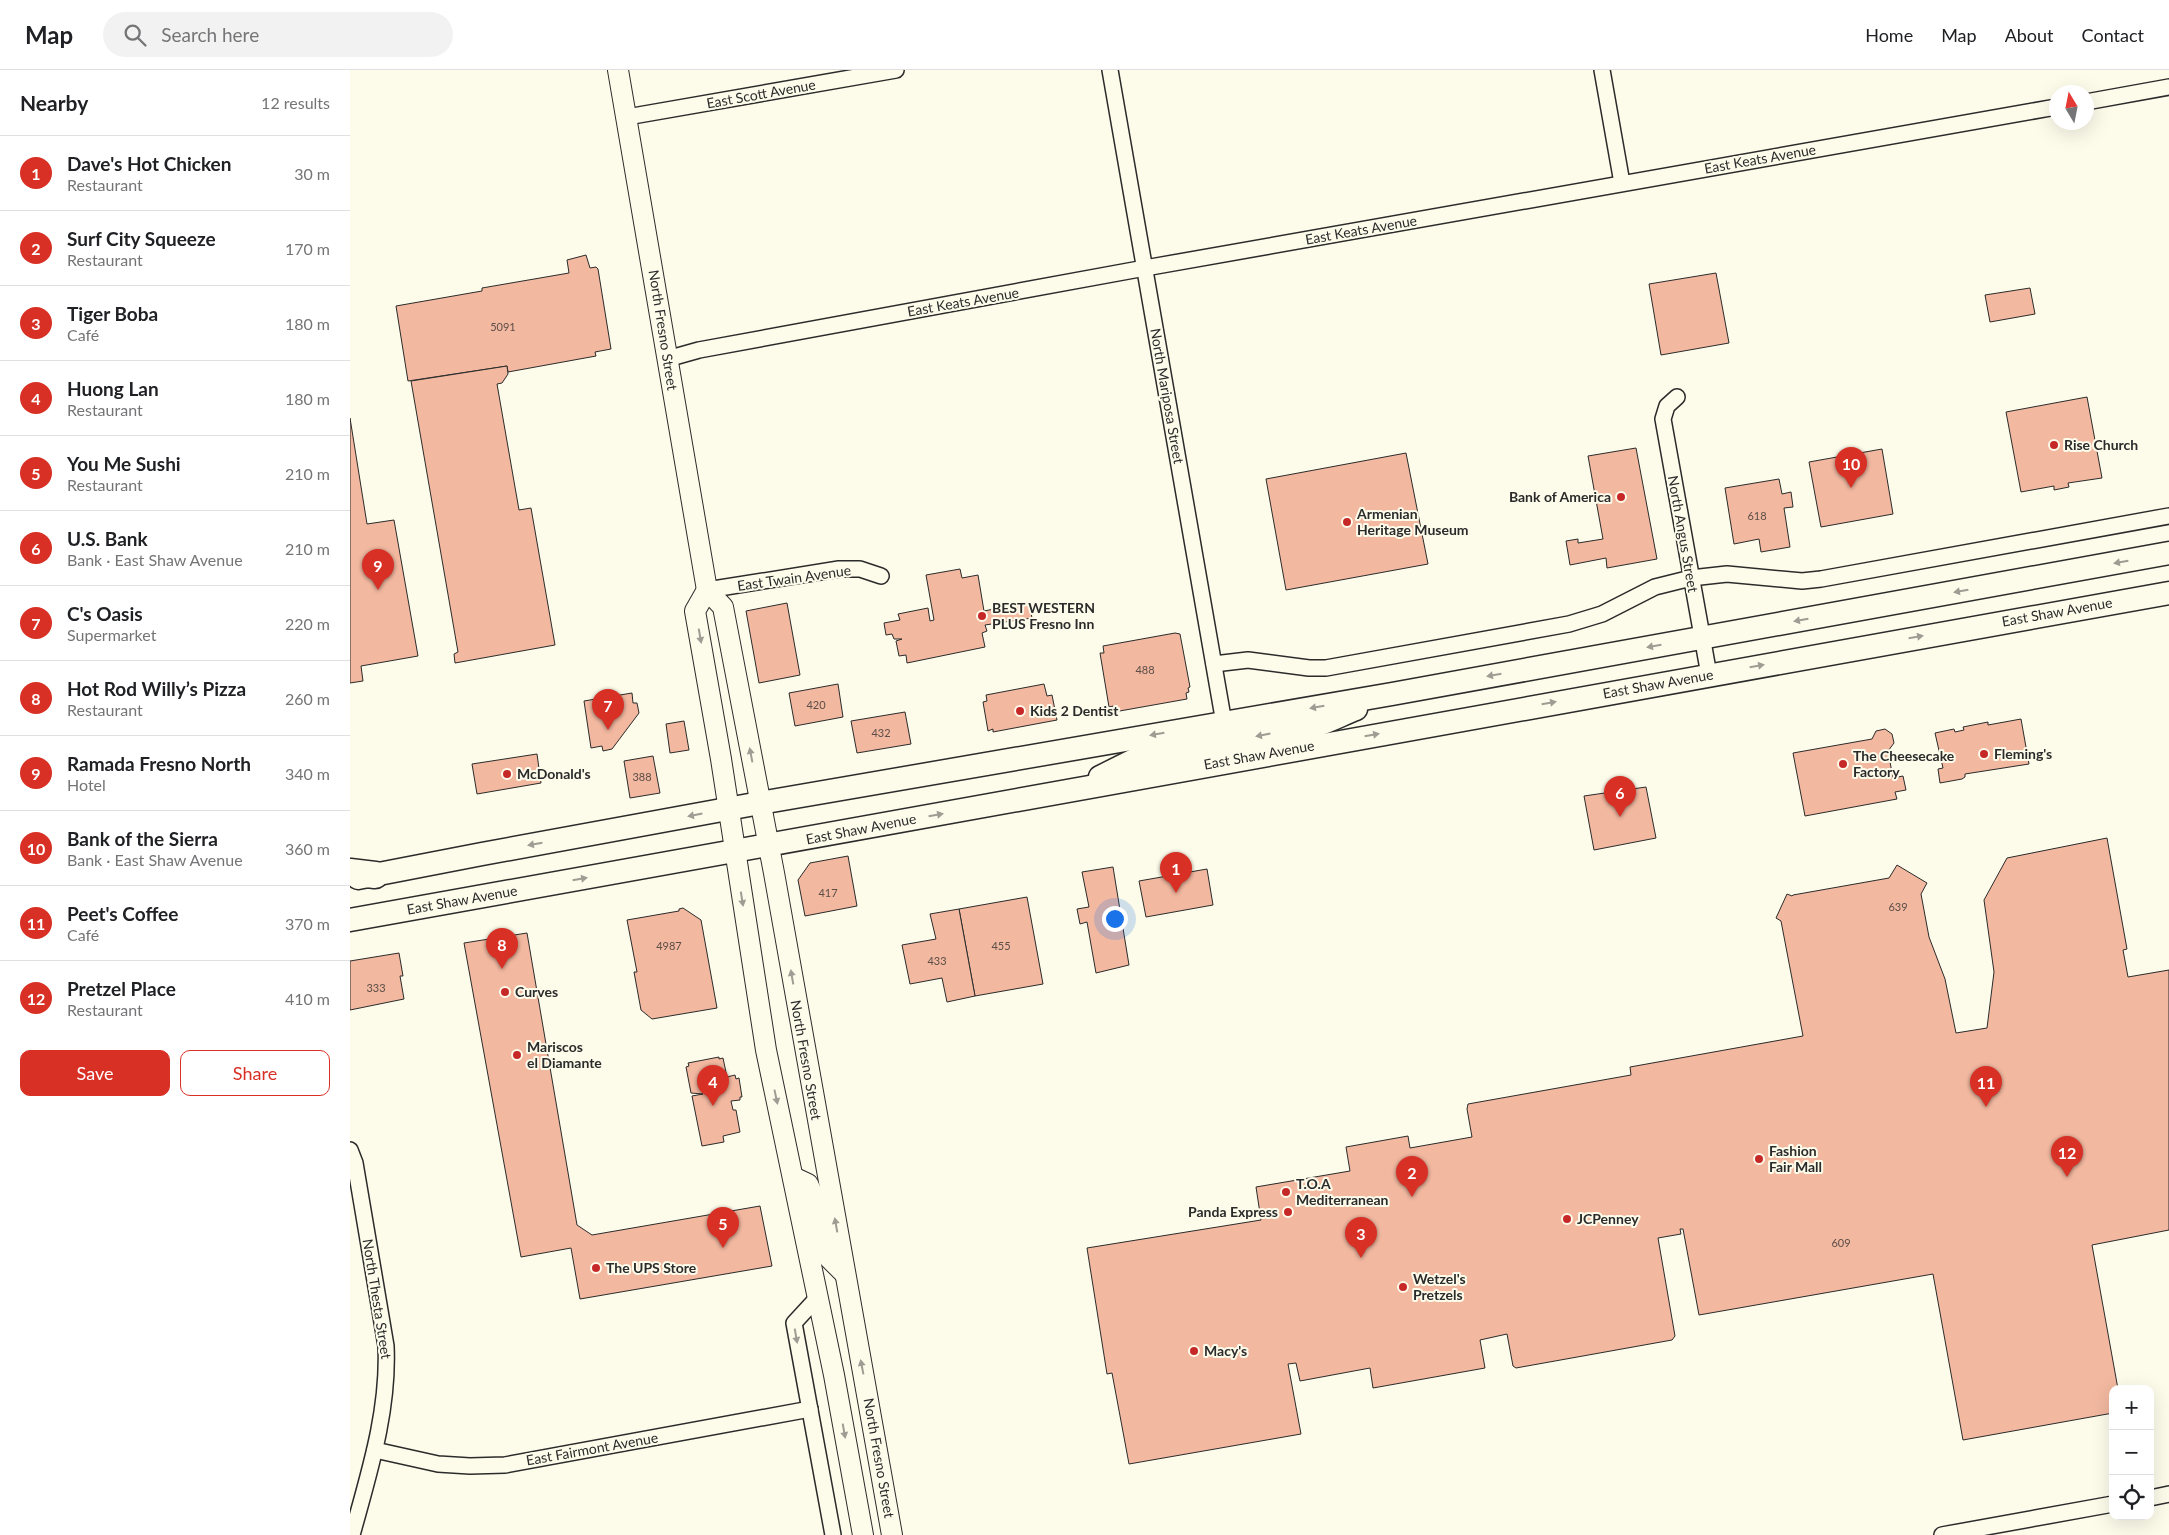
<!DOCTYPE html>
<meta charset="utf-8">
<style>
:root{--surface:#fff;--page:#f2f2f2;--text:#202124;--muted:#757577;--line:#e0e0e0;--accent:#d93025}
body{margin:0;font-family:Lato,sans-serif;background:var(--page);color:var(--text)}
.controls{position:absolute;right:15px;bottom:15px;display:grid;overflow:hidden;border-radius:10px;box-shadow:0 5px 20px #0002}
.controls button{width:45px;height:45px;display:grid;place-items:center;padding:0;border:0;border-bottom:1px solid var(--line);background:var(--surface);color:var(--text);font:25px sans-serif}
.compass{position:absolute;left:1699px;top:15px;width:45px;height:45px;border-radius:50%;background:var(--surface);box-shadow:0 5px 20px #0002;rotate:350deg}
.you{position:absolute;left:764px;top:848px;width:18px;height:18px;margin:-12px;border:4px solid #fff;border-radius:50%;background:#1a73e8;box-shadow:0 0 0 8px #1a73e833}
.badge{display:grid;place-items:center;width:32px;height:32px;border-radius:50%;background:var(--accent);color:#fff;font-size:16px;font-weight:700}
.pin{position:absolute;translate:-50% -41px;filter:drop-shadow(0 1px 2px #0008)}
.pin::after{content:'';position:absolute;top:26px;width:18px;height:15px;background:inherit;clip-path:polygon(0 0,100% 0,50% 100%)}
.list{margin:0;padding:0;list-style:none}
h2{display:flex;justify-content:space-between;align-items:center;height:65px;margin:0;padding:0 20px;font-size:21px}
h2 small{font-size:16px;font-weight:400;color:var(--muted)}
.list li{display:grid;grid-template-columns:32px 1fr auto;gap:15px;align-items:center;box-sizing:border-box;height:75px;padding:0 20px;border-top:1px solid var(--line)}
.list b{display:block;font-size:19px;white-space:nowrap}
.list p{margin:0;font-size:16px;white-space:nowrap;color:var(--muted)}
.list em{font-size:16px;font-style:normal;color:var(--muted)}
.actions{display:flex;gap:10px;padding:15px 20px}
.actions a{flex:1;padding:11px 0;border:1px solid var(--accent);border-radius:10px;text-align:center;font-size:18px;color:var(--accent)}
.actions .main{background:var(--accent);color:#fff}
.icon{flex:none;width:28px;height:28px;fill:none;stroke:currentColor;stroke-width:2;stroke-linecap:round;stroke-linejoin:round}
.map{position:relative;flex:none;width:1819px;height:1465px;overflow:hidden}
header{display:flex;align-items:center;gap:30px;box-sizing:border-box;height:70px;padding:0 25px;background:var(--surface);border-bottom:1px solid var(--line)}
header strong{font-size:24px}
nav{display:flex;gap:28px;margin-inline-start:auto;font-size:18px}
.search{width:350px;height:45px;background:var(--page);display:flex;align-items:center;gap:12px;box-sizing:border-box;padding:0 18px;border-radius:28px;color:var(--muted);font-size:19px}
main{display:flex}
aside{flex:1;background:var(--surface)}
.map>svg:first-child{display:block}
.building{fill:#f2b8a0;stroke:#2b2b2b}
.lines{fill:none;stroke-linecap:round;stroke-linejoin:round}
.street-casing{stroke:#2b2b2b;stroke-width:18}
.secondary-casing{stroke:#2b2b2b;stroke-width:22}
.primary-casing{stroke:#2b2b2b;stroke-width:25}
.highway-casing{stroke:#2b2b2b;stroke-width:29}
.street{stroke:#fdfbea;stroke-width:15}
.secondary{stroke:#fdfbea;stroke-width:20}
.primary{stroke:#fdfbea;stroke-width:22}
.highway{stroke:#fdfbea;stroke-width:26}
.oneway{fill:#9e9d94}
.poi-dot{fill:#c62828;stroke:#fdfbea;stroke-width:2}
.labels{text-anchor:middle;stroke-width:4;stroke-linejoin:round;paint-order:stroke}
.number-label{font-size:11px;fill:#5d4e48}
.street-label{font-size:14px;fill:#2b2b2b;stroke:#fdfbea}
.poi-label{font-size:14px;font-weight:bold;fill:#2b2b2b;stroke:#fdfbea;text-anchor:start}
</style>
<header>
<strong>Map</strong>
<div class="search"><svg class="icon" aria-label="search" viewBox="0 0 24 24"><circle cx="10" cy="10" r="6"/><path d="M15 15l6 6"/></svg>Search here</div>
<nav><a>Home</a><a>Map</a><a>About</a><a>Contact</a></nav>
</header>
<main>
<aside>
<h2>Nearby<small>12 results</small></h2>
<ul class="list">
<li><span class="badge">1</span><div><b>Dave's Hot Chicken</b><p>Restaurant</p></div><em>30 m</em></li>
<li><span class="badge">2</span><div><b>Surf City Squeeze</b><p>Restaurant</p></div><em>170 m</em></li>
<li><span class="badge">3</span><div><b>Tiger Boba</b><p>Café</p></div><em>180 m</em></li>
<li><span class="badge">4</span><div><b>Huong Lan</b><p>Restaurant</p></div><em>180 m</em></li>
<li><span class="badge">5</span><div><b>You Me Sushi</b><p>Restaurant</p></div><em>210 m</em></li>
<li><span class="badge">6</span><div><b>U.S. Bank</b><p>Bank · East Shaw Avenue</p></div><em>210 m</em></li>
<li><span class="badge">7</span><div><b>C's Oasis</b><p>Supermarket</p></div><em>220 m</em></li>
<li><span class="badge">8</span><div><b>Hot Rod Willy’s Pizza</b><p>Restaurant</p></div><em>260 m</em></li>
<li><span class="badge">9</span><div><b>Ramada Fresno North</b><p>Hotel</p></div><em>340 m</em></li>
<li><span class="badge">10</span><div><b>Bank of the Sierra</b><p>Bank · East Shaw Avenue</p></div><em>360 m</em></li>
<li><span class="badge">11</span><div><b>Peet's Coffee</b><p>Café</p></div><em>370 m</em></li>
<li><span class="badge">12</span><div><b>Pretzel Place</b><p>Restaurant</p></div><em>410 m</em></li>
</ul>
<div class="actions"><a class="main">Save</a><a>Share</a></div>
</aside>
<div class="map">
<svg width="1819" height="1465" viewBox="0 0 1819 1465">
<rect width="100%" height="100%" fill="#fdfbea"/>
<!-- building -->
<g class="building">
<polygon points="236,185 240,198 246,197 248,199 261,279 245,282 246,286 158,302 157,296 58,311 46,236 132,221 132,218 219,203 217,190"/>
<polygon points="1366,203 1379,273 1311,285 1299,214"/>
<polygon points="1680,218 1685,244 1640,252 1635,225"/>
<polygon points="157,296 158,304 152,313 147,314 169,440 181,438 205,575 105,593 104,584 108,582 61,311"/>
<polygon points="1737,327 1752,408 1718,413 1719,417 1704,420 1704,416 1671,422 1656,342"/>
<polygon points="0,348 17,454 44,450 68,586 11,596 13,611 0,613"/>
<polygon points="1286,378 1307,489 1257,498 1256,488 1220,495 1216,471 1228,469 1228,473 1253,469 1238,386"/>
<polygon points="1532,379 1543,444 1471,457 1459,392"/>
<polygon points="1056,383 1078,494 936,520 916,409"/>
<polygon points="1429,409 1432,424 1441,422 1443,437 1434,438 1440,477 1411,482 1409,469 1384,474 1375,418"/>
<polygon points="610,499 612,508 628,505 634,541 679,532 682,548 635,555 637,561 632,563 635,577 557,593 556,585 549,586 546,571 552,569 544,569 542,564 536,565 534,553 550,550 548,544 578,538 580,551 584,550 576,505"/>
<polygon points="437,533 450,605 409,613 396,541"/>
<polygon points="825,563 830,564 840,617 838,618 839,622 836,623 837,629 764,642 763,636 759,637 750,583 754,583 753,576"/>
<polygon points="488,614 493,647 445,656 439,623"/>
<polygon points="694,614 697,626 702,625 707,650 643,662 643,659 638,661 633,632 637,631 636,625"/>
<polygon points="282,623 283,633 287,633 289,643 262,679 253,681 252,676 241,678 234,631"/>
<polygon points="555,642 561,674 507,683 501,651"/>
<polygon points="1671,649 1679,694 1615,704 1615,707 1612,709 1590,713 1588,699 1593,698 1585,663 1604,659 1605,662 1614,660 1613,657 1638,652 1638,655"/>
<polygon points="334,651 339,680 320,683 316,654"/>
<polygon points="1535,659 1542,664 1544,673 1538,681 1543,708 1553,706 1556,720 1545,722 1547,729 1455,746 1443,683 1522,669 1526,661"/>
<polygon points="187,684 191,713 127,724 122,694"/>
<polygon points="303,686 310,723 280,728 274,691"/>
<polygon points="1296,717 1306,768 1244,780 1234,726"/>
<polygon points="1757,768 1777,879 1773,880 1778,907 1819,900 1819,1160 1742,1175 1768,1319 1763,1319 1763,1343 1613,1370 1583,1204 1349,1245 1333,1159 1330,1159 1331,1164 1308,1168 1325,1266 1322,1270 1166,1298 1163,1296 1157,1264 1130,1270 1135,1298 1023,1318 1020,1298 950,1311 946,1293 938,1294 951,1364 779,1394 762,1303 757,1304 737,1178 911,1150 906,1117 1000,1101 996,1077 1058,1066 1060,1078 1122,1067 1117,1039 1118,1034 1281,1005 1280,997 1453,966 1431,851 1426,848 1437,824 1442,826 1443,825 1539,808 1547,795 1577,813 1571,824 1579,867 1595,909 1606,963 1637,958 1644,902 1634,830 1657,788"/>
<polygon points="498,786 507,836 455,846 448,810 460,793"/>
<polygon points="763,797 779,895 746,903 737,852 730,854 727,839 739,837 732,802"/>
<polygon points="857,799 863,835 796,847 789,811"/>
<polygon points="677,827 693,914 625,926 609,839"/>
<polygon points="333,838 351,850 367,938 302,949 291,940 284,902 287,902 277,850 329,841 329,839"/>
<polygon points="609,839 625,926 597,932 592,908 560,914 552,875 586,869 580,844"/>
<polygon points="177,863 227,1155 242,1165 410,1136 422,1196 230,1229 221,1178 171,1187 114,873"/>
<polygon points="49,883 53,906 50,906 54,929 0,940 0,891"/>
<polygon points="369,987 369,989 373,988 377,1007 385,1005 386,1009 389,1008 392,1027 390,1027 390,1030 381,1031 383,1040 386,1040 390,1062 373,1066 374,1072 352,1076 342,1026 353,1024 341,1023 336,997 339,996 338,993"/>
</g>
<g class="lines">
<defs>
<g id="street">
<polyline points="760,0 874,653"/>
<polyline points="1252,0 1272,113"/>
<polyline points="1736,32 1819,17"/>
<polyline points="277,47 546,0"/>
<polyline points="317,289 349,280 795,198 1706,37"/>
<polyline points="1327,327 1317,336 1313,349 1359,605"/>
<polyline points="357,520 489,499 510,499 531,506"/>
<polyline points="864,594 898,590 959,598 976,598 1219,554 1252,544 1305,517 1341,508 1377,504 1452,511 1471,509 1819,446"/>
<path d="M 0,1080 L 5,1093 L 36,1276 C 39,1341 19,1403 2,1465"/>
<polyline points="468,1227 444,1253 483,1465"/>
<polyline points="25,1380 88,1394 120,1396 155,1395 460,1339"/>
<polyline points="1800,1428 1819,1424"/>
<polyline points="1592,1465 1763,1434"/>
</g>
<g id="secondary">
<polyline points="268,0 357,520 373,537 424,803 542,1465"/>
<polyline points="357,520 345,541 371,689 416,980 484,1305 513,1465"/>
<polyline points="443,1107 458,1114 462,1123 477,1186 494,1203"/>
</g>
<g id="primary">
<path d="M 868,693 C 879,658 938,665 967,655 C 980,651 993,644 1006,639"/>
<path d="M 750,707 L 786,689 L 861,674 C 871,669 874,664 874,653"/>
<polyline points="8,808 132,784 410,733 1042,624 1819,483"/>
<polyline points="0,850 1819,523"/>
</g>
<polyline id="highway" points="0,802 25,805"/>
</defs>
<!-- street casing -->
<use href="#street" class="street-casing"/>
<!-- secondary casing -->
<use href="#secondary" class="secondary-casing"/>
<!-- primary casing -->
<use href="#primary" class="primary-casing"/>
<!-- highway casing -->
<use href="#highway" class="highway-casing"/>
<!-- street -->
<use href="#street" class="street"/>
<!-- secondary -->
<use href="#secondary" class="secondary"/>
<!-- primary -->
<use href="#primary" class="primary"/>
<!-- highway -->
<use href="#highway" class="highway"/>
</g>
<!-- one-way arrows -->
<defs><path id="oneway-solid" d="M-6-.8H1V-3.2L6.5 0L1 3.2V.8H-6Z" transform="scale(1.25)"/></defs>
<g class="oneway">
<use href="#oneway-solid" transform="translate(1771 492) rotate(170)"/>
<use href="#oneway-solid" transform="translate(1611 521) rotate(170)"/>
<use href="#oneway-solid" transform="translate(1451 550) rotate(170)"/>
<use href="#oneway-solid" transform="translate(350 566) rotate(80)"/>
<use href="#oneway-solid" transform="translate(1566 567) rotate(-10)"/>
<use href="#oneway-solid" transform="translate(1304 576) rotate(170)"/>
<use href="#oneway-solid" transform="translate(1407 596) rotate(-10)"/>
<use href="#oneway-solid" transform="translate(1144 605) rotate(170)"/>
<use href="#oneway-solid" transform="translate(1199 633) rotate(-10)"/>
<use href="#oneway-solid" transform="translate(967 637) rotate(170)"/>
<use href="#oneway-solid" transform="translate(807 664) rotate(170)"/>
<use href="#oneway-solid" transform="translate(913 665) rotate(169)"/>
<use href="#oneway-solid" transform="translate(1022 665) rotate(-10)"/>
<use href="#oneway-solid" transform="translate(401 685) rotate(-101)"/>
<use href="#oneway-solid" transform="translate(345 745) rotate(169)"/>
<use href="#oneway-solid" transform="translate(586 745) rotate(-10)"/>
<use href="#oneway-solid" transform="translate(185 774) rotate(170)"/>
<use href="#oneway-solid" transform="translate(230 809) rotate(-10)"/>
<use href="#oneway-solid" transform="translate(392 829) rotate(81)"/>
<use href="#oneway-solid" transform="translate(442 907) rotate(-100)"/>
<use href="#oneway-solid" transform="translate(426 1027) rotate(78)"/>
<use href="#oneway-solid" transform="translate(486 1155) rotate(-100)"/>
<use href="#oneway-solid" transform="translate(446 1266) rotate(80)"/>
<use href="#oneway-solid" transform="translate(512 1297) rotate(-101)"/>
<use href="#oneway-solid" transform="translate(494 1361) rotate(80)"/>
</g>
<!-- markers -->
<g class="poi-dot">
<circle cx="1704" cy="375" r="5"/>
<circle cx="1271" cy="427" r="5"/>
<circle cx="997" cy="452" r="5"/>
<circle cx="632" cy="546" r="5"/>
<circle cx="670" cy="641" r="5"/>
<circle cx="1634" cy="684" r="5"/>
<circle cx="1493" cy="694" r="5"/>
<circle cx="157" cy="704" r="5"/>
<circle cx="155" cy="922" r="5"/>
<circle cx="167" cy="985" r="5"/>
<circle cx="1409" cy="1089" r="5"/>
<circle cx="936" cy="1122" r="5"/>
<circle cx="938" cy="1142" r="5"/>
<circle cx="1217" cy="1149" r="5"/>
<circle cx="246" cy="1198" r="5"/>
<circle cx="1053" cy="1217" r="5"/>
<circle cx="844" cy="1281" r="5"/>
</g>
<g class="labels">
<!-- number labels -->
<g class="number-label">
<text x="153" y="261">5091</text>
<text x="1407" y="450">618</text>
<text x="795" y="604">488</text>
<text x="466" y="639">420</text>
<text x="531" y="667">432</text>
<text x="292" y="711">388</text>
<text x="478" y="827">417</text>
<text x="1548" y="841">639</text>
<text x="319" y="880">4987</text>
<text x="651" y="880">455</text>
<text x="587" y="895">433</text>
<text x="26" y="922">333</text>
<text x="1491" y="1177">609</text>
</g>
<!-- street labels -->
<g class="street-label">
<text transform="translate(411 24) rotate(-10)" y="5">East Scott Avenue</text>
<text transform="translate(1410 89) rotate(-10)" y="5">East Keats Avenue</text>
<text transform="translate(1011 160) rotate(-10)" y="5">East Keats Avenue</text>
<text transform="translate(613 232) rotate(-10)" y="5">East Keats Avenue</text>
<text transform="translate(313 260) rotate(81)" y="5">North Fresno Street</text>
<text transform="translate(817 326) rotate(80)" y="5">North Mariposa Street</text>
<text transform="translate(1333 464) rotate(80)" y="5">North Angus Street</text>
<text transform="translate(444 508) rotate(-8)" y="5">East Twain Avenue</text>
<text transform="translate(1707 542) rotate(-10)" y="5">East Shaw Avenue</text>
<text transform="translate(1308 614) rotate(-10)" y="5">East Shaw Avenue</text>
<text transform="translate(909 685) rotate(-10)" y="5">East Shaw Avenue</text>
<text transform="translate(511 759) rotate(-11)" y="5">East Shaw Avenue</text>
<text transform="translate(112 830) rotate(-10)" y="5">East Shaw Avenue</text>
<text transform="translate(456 990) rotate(80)" y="5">North Fresno Street</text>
<text transform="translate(27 1229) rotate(81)" y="5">North Thesta Street</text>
<text transform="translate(242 1379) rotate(-10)" y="5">East Fairmont Avenue</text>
<text transform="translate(529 1388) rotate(80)" y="5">North Fresno Street</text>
</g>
<!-- poi labels -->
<g class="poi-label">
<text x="1714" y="380">Rise Church</text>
<text x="1261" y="432" text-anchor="end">Bank of America</text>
<text x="1007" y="449">Armenian<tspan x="1007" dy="16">Heritage Museum</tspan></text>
<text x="642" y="543">BEST WESTERN<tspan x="642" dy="16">PLUS Fresno Inn</tspan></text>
<text x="680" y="646">Kids 2 Dentist</text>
<text x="1644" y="689">Fleming's</text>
<text x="1503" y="691">The Cheesecake<tspan x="1503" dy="16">Factory</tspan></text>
<text x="167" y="709">McDonald's</text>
<text x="165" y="927">Curves</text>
<text x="177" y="982">Mariscos<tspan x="177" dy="16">el Diamante</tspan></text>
<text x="1419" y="1086">Fashion<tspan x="1419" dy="16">Fair Mall</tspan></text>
<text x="946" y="1119">T.O.A<tspan x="946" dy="16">Mediterranean</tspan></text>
<text x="928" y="1147" text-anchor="end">Panda Express</text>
<text x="1227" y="1154">JCPenney</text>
<text x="256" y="1203">The UPS Store</text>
<text x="1063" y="1214">Wetzel's<tspan x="1063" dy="16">Pretzels</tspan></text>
<text x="854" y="1286">Macy's</text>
</g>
</g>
</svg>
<div class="controls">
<button>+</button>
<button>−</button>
<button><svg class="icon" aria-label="locate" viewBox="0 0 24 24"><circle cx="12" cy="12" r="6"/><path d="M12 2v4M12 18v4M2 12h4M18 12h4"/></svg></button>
</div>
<svg class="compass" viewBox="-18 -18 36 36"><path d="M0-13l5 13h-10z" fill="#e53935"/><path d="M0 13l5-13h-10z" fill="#757577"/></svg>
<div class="you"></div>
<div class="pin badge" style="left:826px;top:823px">1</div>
<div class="pin badge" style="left:1062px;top:1127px">2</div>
<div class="pin badge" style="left:1011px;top:1188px">3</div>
<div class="pin badge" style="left:363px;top:1036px">4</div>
<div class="pin badge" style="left:373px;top:1178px">5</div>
<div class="pin badge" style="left:1270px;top:747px">6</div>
<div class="pin badge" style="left:258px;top:660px">7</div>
<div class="pin badge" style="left:152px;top:899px">8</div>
<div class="pin badge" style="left:28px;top:520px">9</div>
<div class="pin badge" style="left:1501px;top:418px">10</div>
<div class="pin badge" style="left:1636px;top:1037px">11</div>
<div class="pin badge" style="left:1717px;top:1107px">12</div>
</div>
</main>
